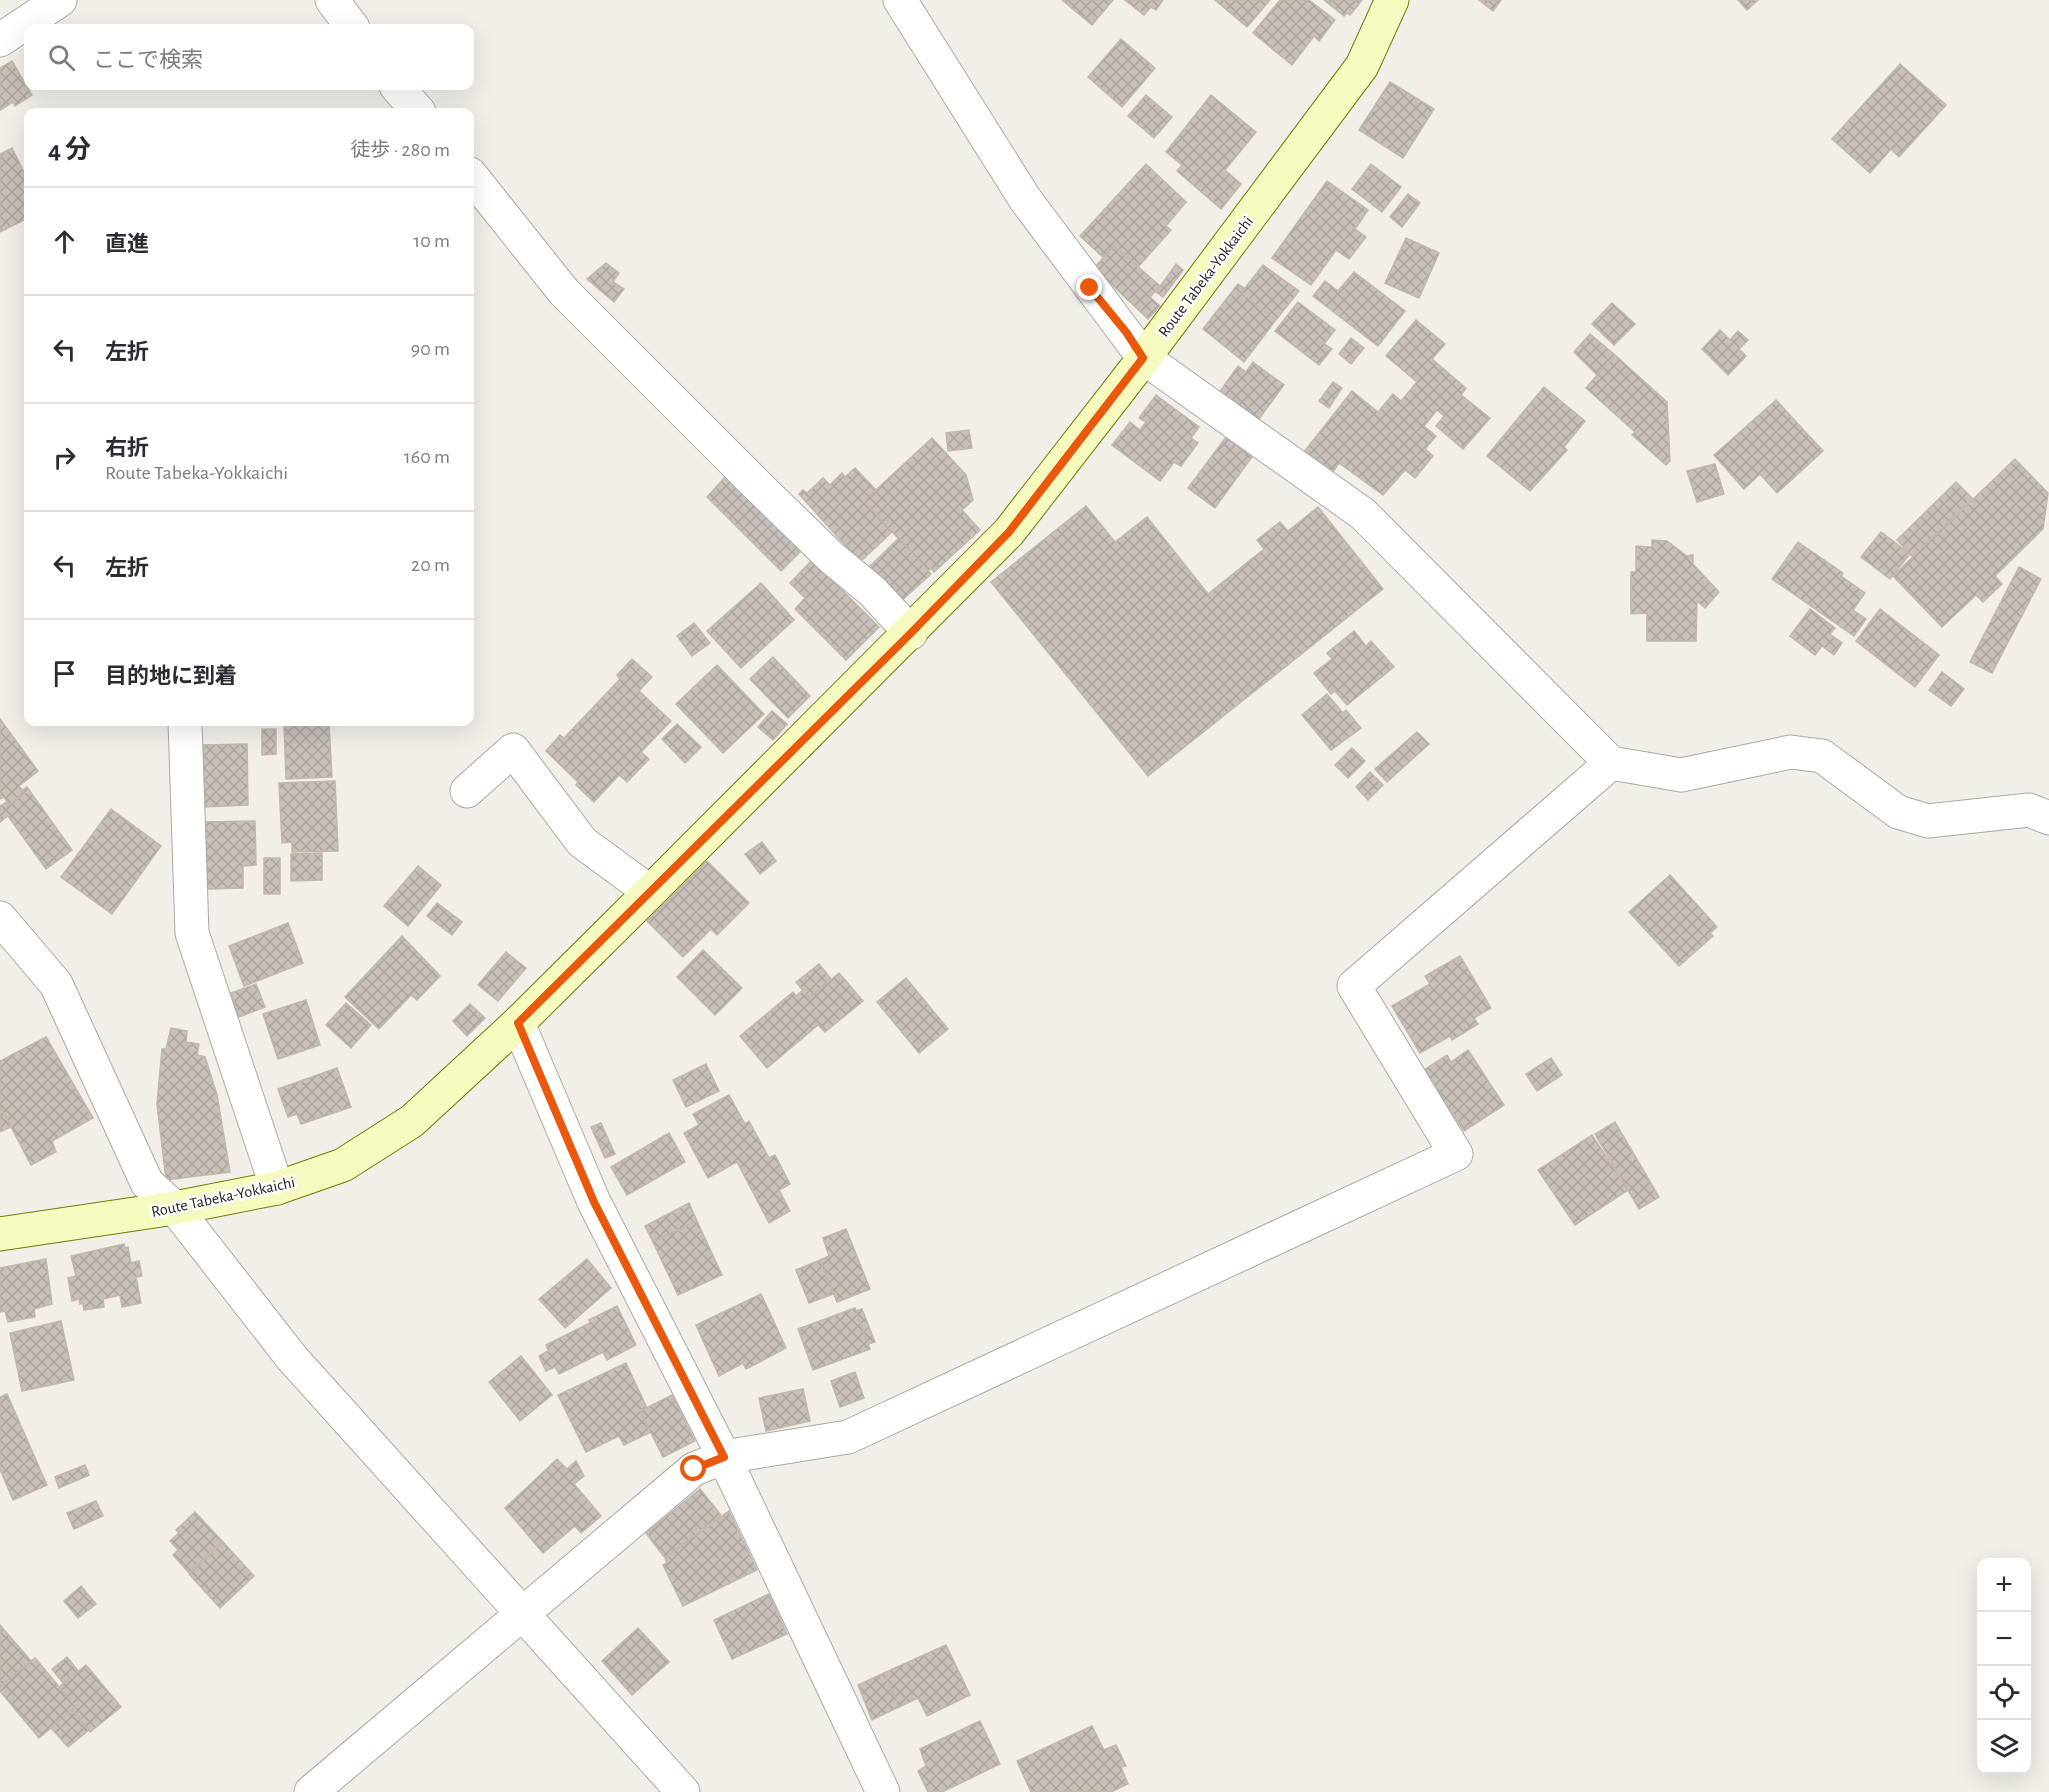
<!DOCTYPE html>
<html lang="ja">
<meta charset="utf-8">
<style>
:root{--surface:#fff;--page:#f2f2f3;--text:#2b2b33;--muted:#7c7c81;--line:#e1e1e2}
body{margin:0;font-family:"Alegreya Sans","Noto Sans JP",sans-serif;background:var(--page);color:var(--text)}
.controls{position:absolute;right:18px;bottom:18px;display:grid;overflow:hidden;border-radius:12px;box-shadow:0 6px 24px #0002}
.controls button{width:54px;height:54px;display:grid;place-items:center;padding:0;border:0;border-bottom:2px solid var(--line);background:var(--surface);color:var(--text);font:30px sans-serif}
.stop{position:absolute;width:18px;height:18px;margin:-14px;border:4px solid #ea580c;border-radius:50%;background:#fff}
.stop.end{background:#ea580c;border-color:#fff;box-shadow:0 2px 6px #0008}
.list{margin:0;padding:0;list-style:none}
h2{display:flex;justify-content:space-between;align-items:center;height:78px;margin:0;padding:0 24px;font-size:26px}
h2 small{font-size:20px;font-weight:400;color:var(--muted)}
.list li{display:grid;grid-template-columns:39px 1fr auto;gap:18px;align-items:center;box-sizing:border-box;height:108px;padding:0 24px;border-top:2px solid var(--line)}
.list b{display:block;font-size:22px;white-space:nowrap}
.list p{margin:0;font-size:20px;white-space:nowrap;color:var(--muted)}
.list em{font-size:20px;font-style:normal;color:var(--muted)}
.icon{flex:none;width:33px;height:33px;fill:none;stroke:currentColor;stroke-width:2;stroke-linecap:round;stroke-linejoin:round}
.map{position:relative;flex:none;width:2049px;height:1792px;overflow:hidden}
.search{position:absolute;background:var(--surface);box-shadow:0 6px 24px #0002;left:24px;top:24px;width:450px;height:66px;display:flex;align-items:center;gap:15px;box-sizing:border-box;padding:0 21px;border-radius:12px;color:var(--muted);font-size:22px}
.panel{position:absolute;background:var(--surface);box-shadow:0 6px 24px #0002;left:24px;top:108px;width:450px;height:618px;border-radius:12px}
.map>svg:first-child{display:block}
.building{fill:url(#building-cross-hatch);stroke:#c4b6ab;stroke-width:1.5}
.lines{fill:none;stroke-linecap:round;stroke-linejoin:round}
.minor-casing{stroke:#a9a9a9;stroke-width:35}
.secondary-casing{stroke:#707d05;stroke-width:35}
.minor{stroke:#fff;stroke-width:33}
.secondary{stroke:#f7fabf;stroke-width:33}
.route{stroke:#ea580c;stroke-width:8}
.labels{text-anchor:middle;stroke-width:5;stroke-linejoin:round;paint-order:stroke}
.street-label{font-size:16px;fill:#222;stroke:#fff}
</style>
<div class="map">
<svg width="2049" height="1792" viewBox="0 0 2049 1792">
<defs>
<pattern id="building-cross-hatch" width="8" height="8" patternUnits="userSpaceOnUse" patternTransform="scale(1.5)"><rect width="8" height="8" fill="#c7bfb8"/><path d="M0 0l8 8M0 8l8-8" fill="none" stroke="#aba49e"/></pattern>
</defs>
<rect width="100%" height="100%" fill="#f2efe9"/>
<!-- building -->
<g class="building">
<polygon points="1062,0 1113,0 1092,25"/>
<polygon points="1125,0 1163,0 1156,10 1151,7 1144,15"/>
<polygon points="1215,0 1270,0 1247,27"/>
<polygon points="1280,0 1309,0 1335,20 1319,41 1314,36 1292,65 1253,33"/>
<polygon points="1324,0 1362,0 1350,15 1347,13 1344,16"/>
<polygon points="1479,0 1501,0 1493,11"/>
<polygon points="1738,0 1758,0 1747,10"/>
<polygon points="1121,39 1155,68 1122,107 1088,77"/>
<polygon points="12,61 32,95 15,106 13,102 0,110 0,68"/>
<polygon points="1900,64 1946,105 1899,157 1891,149 1870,173 1832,139"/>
<polygon points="1390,82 1434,109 1403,158 1359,130"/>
<polygon points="1146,95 1172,117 1154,138 1128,116"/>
<polygon points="1211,95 1256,132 1225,170 1241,184 1221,209 1177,171 1182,165 1166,152"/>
<polygon points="12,148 28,180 28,218 0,232 0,154"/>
<polygon points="1146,164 1186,202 1166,226 1171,230 1138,267 1114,246 1104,258 1080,236"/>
<polygon points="1371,164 1401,187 1382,212 1352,189"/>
<polygon points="1327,181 1368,210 1355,229 1366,237 1349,259 1336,250 1311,285 1272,258"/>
<polygon points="1408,194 1420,203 1402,227 1390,217"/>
<polygon points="1406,238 1439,253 1419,298 1385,283"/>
<polygon points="1114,246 1160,286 1150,297 1160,306 1148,319 1094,268"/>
<polygon points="606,263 619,273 613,282 624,289 614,302 587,279"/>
<polygon points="1176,264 1183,270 1163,297 1156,292"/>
<polygon points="1263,265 1299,291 1276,320 1241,293"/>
<polygon points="1354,272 1405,311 1378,346 1313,296 1325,281 1338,291"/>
<polygon points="1238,284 1244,288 1241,293 1276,320 1244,362 1203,329"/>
<polygon points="1298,302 1335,330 1324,344 1332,349 1319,365 1275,331"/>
<polygon points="1612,303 1635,324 1614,345 1592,324"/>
<polygon points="1416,320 1445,344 1432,359 1466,388 1461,395 1490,418 1463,449 1436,426 1444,416 1437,410 1424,426 1436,436 1425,449 1433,456 1415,478 1405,470 1383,495 1339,463 1331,475 1304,452 1352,391 1378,412 1393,394 1401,401 1417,382 1386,356"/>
<polygon points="1720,330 1730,340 1738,331 1748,340 1739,349 1746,356 1728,375 1702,349"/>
<polygon points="1590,334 1615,355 1597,375 1574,352"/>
<polygon points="1351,338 1364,348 1351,364 1339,354"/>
<polygon points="1615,355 1667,402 1670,461 1666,465 1632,435 1635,432 1586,388"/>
<polygon points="1253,362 1284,385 1256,423 1218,394 1238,366 1246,372"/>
<polygon points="1333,382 1342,388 1329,408 1319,401"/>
<polygon points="1544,387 1585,421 1564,447 1567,450 1530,491 1487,456"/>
<polygon points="1156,395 1199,427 1191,438 1198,443 1181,466 1174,462 1160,481 1112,445 1130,422 1140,430 1146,422 1139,418"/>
<polygon points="1776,400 1823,451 1777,493 1760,474 1744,489 1714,455"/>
<polygon points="969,430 972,448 948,451 946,433"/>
<polygon points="1226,437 1252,457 1215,508 1188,488"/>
<polygon points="932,438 966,475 973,500 962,510 980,530 934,572 931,568 928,571 864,501"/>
<polygon points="2015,459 2048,493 2043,529 1995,576 2002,584 1983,602 1976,595 1942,627 1893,576"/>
<polygon points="1715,464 1724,494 1697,502 1687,471"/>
<polygon points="855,468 876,490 864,501 892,532 860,562 799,494 803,490 807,493 823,478 830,485 842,473 845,477"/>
<polygon points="726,476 802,550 781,571 707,497"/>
<polygon points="1956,482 1972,498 1913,557 1897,540"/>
<polygon points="1086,506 1115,542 1147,517 1208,594 1264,549 1257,540 1280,522 1288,531 1318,507 1383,589 1148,776 991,582"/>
<polygon points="1881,532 1910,554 1890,579 1861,557"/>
<polygon points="899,538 931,574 901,601 868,568"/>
<polygon points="1652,540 1667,541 1687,556 1693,555 1693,564 1719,592 1705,608 1697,601 1696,641 1647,641 1647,613 1631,614 1631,572 1636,572 1636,546 1652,547"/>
<polygon points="1798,542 1843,573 1841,576 1865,593 1853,610 1866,619 1854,636 1772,579"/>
<polygon points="812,560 879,627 846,660 795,609 805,598 790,583"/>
<polygon points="2019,567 2041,579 1992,673 1970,662"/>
<polygon points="761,583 794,620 741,668 707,631"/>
<polygon points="1810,609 1835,628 1830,634 1842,643 1834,655 1822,646 1815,655 1790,636"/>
<polygon points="1880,609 1939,655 1915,687 1856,641"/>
<polygon points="694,623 710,643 692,656 677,636"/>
<polygon points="1354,631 1366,646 1371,641 1394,667 1347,705 1335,691 1331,694 1314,673 1332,659 1327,653"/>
<polygon points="773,657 810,696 788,718 750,679"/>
<polygon points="632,659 652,677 639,691 671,721 641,752 649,759 627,782 619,775 594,802 576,785 578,782 546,751 560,735 564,738 620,679 617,675"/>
<polygon points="717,665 764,714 723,753 676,704"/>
<polygon points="1942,672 1964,689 1951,706 1929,690"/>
<polygon points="1327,694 1343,713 1346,710 1361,728 1331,750 1302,715"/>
<polygon points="772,711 787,724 773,740 758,727"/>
<polygon points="0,719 38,771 19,786 25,793 9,805 4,797 0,799"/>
<polygon points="329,723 332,777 286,779 284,725"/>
<polygon points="677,724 701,747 685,763 662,739"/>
<polygon points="262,729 276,729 276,754 262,755"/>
<polygon points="1417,732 1429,744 1387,782 1375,769"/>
<polygon points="247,744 248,805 204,807 203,745"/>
<polygon points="1352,748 1365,761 1348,778 1335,765"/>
<polygon points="1370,772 1383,785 1368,800 1356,787"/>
<polygon points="335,781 338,851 292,852 292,842 282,843 279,783"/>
<polygon points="27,787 72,850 46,869 8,816 0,822 0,806 7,802 9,805 25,793 22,790"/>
<polygon points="111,809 161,846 112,914 61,877"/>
<polygon points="255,821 256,865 243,866 243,888 207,889 204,822"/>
<polygon points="762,842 776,861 760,874 745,854"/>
<polygon points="322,853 322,880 291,881 291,854"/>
<rect x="264" y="858" width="16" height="36"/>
<polygon points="707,861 749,903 717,935 711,929 683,957 647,921"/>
<polygon points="418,866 441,885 408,926 384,906"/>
<polygon points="1670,875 1717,927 1710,933 1713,936 1679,966 1629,912"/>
<polygon points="437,903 462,922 452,935 427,916"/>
<polygon points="288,923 303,963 244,986 229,946"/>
<polygon points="402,936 440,976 417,1000 411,995 379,1029 345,997"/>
<polygon points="703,950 742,988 715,1015 677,977"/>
<polygon points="506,952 526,968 498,1001 478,985"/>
<polygon points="1460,956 1491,1008 1474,1018 1478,1024 1452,1040 1450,1036 1420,1053 1392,1006 1430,984 1425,976"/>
<polygon points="819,964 831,979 809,998 796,982"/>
<polygon points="839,973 863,1001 825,1032 818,1025 767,1068 740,1036 793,992 796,996 803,990 809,998"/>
<polygon points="906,978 948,1029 919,1053 877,1002"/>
<polygon points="256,984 265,1007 239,1017 231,993"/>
<polygon points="306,1000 320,1045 278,1059 263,1014"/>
<polygon points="346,1003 371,1025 351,1048 326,1025"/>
<polygon points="470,1004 485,1018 467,1036 453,1021"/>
<polygon points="171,1028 187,1031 186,1042 199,1044 197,1055 205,1057 217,1095 230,1172 166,1180 157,1104 162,1049 166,1049"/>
<polygon points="46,1037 93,1118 52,1141 56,1152 31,1165 0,1106 0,1061"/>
<polygon points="1468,1050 1504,1105 1464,1131 1424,1070 1447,1055 1451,1062"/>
<polygon points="1551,1058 1562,1075 1537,1091 1526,1074"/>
<polygon points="706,1064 719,1091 686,1107 673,1080"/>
<polygon points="337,1068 351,1107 301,1124 297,1114 288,1117 278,1089"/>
<polygon points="729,1095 745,1124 749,1121 769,1158 775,1155 790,1184 779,1190 790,1211 769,1223 737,1162 708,1178 684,1133 699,1125 693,1114"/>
<polygon points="0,1106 11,1127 0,1132"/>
<polygon points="1615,1122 1659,1197 1639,1209 1595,1134"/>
<polygon points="601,1123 615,1154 605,1158 591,1127"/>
<polygon points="669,1133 685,1162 627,1195 611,1167"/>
<polygon points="1592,1135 1628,1190 1575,1225 1538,1170"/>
<polygon points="689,1203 697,1221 653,1242 645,1226"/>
<polygon points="697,1221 722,1275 678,1295 653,1242"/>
<polygon points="846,1229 870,1289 837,1302 820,1260 829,1256 823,1238"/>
<polygon points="124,1244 125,1248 128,1247 131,1263 139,1261 142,1276 136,1277 141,1303 122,1307 120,1295 103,1299 104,1307 84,1310 83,1303 80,1304 79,1299 72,1301 68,1278 76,1276 71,1256"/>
<polygon points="46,1259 52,1304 34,1309 35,1317 8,1322 5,1311 0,1312 0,1268"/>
<polygon points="587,1259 611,1288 565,1328 539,1299"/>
<polygon points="820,1260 833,1294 809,1303 796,1270"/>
<polygon points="761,1294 786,1348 746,1369 743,1363 719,1376 696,1325"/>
<polygon points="617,1306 636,1345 607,1360 603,1352 559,1374 555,1367 546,1371 539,1356 548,1351 546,1345 590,1323 589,1320"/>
<polygon points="855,1308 870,1349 813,1370 798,1329"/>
<polygon points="862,1309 875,1342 868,1344 856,1311"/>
<polygon points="61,1321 74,1380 22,1391 10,1333"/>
<polygon points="521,1356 552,1395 520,1421 489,1382"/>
<polygon points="626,1363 647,1408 640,1411 651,1432 624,1445 619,1436 586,1452 558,1395"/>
<polygon points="855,1372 864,1398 840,1407 831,1381"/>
<polygon points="803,1389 810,1421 766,1431 759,1398"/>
<polygon points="7,1394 47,1485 13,1500 0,1469 0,1397"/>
<polygon points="672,1395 695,1441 663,1457 640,1411"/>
<polygon points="557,1459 567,1469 576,1461 584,1476 574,1484 601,1516 581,1533 575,1526 543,1553 505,1508"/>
<polygon points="85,1465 89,1475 59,1488 55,1477"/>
<polygon points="700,1489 721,1515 665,1558 646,1533"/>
<polygon points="96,1501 103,1516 74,1529 67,1513"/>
<polygon points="729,1511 757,1570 683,1606 663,1565 667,1563 665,1558"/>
<polygon points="195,1512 222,1541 189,1573 173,1555 178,1550 170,1541 179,1533 176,1530"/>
<polygon points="223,1542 254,1576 220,1608 189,1574"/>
<polygon points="81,1586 96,1604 78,1618 64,1601"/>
<polygon points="769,1594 787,1634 732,1659 714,1620"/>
<polygon points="0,1625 31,1661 0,1687"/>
<polygon points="638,1628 669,1662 632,1695 602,1661"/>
<polygon points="946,1645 970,1695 927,1716 918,1698 899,1707 884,1673"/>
<polygon points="67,1657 78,1671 63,1683 52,1669"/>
<polygon points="35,1658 76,1707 39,1738 0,1691 0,1687"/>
<polygon points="86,1665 121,1707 90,1732 72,1710 76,1707 59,1687"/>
<polygon points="884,1673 899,1707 872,1720 858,1685"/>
<polygon points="72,1710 89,1730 68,1747 51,1728"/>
<polygon points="980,1721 1000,1764 942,1792 928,1792 918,1771 926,1766 920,1749"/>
<polygon points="1092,1726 1104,1750 1116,1745 1126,1766 1121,1767 1128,1784 1111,1792 1031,1792 1017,1761"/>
</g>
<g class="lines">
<defs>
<g id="minor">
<polyline points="332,0 353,28"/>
<polyline points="900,0 1025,199 1144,358 1363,514 1611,763 1681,775 1791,752 1822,756 1898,812 1928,821 2029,810 2049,818"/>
<polyline points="0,40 60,0"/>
<polyline points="396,86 419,112"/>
<polyline points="470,174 564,292 758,486 832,558 872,591 911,633"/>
<polyline points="185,722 192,933 277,1188"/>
<polyline points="467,791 513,750 582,842 650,892"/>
<polyline points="0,918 56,984 147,1183 175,1208 292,1358 683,1792"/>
<polyline points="518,1023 594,1202 724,1457 883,1792"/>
<polyline points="311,1792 694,1469 724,1457 848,1437 1456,1154 1354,986 1611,763"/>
</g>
<polyline id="secondary" points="0,1234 175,1208 277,1188 343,1165 412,1121 518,1023 650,892 1009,532 1144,358 1362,66 1392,0"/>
</defs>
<!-- minor casing -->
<use href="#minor" class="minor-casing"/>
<!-- secondary casing -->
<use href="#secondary" class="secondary-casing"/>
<!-- minor -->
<use href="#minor" class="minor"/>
<!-- secondary -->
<use href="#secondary" class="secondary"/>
</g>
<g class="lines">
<!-- route -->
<polyline class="route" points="694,1469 724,1457 594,1202 518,1023 911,633 1009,532 1143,358 1126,332 1090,288"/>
</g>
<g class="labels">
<!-- street labels -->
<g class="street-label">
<text transform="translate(1205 276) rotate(-53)" y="6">Route Tabeka-Yokkaichi</text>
<text transform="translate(223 1196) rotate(-12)" y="6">Route Tabeka-Yokkaichi</text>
</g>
</g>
</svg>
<div class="controls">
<button>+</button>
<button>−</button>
<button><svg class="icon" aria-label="locate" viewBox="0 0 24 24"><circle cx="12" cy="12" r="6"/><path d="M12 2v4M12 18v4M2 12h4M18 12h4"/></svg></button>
<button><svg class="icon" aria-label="layers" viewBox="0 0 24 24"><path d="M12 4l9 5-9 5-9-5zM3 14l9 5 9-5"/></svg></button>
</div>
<div class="stop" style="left:694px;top:1469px"></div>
<div class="stop end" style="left:1090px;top:288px"></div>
<div class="search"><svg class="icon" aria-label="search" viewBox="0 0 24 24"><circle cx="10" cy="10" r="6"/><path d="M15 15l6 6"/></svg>ここで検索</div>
<section class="panel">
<h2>4 分<small>徒歩 · 280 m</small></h2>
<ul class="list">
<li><svg class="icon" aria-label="ahead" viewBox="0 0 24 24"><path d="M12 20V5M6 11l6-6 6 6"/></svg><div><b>直進</b></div><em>10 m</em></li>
<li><svg class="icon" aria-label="left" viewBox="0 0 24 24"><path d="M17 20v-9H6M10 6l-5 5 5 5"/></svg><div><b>左折</b></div><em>90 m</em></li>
<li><svg class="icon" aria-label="right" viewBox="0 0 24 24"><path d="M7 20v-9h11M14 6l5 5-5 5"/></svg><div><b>右折</b><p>Route Tabeka-Yokkaichi</p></div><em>160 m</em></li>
<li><svg class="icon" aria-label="left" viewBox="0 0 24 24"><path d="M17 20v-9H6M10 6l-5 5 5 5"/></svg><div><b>左折</b></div><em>20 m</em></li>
<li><svg class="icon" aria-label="arrive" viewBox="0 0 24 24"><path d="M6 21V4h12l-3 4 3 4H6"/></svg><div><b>目的地に到着</b></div></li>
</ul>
</section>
</div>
